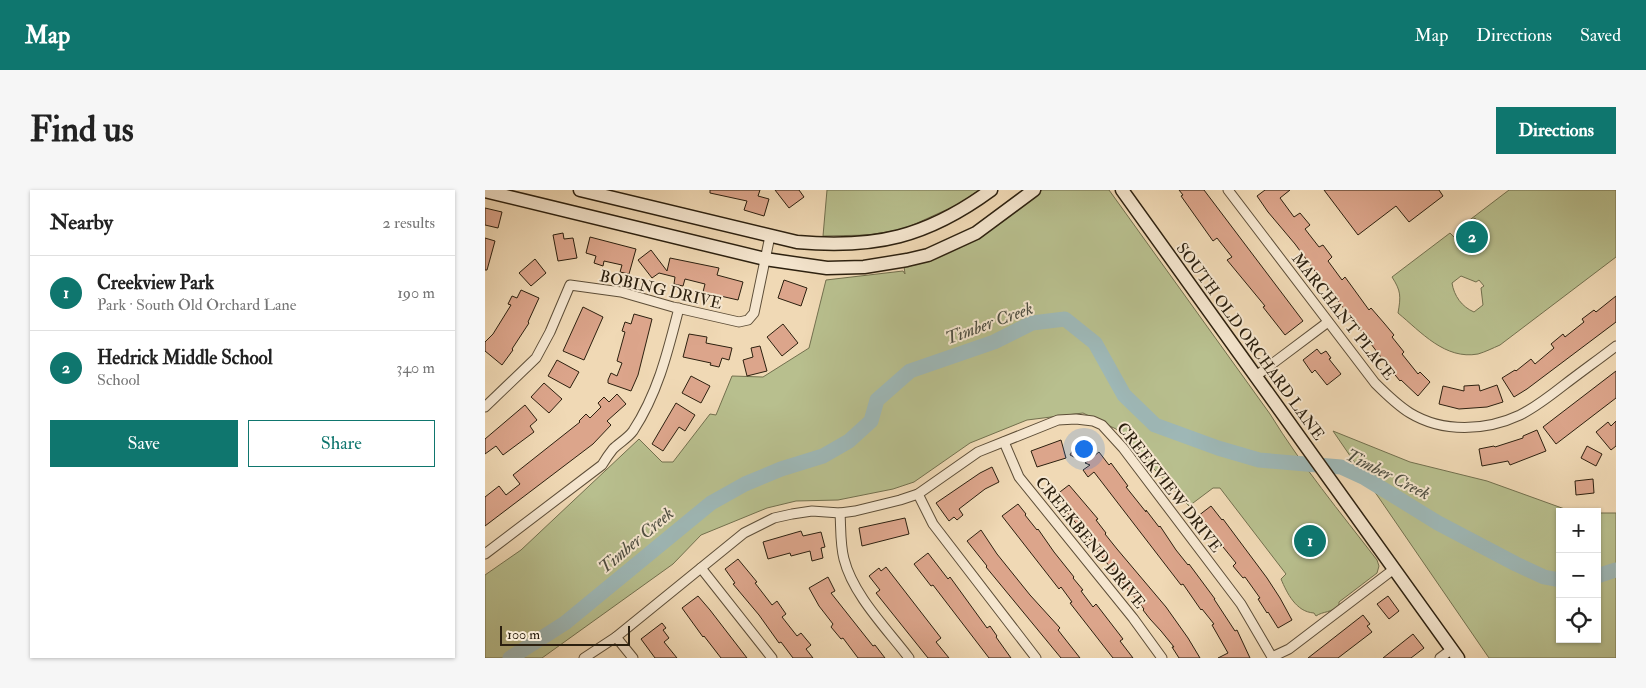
<!DOCTYPE html>
<meta charset="utf-8">
<style>
:root{--surface:#fff;--page:#f6f6f6;--text:#222;--muted:#767676;--line:#e0e0e0;--accent:#0f766e}
body{margin:0;font-family:"IM FELL Double Pica",serif;background:var(--page);color:var(--text)}
.controls{position:absolute;right:15px;bottom:15px;display:grid;overflow:hidden;border-radius:0px;box-shadow:0 1px 4px #0004}
.controls button{width:45px;height:45px;display:grid;place-items:center;padding:0;border:0;border-bottom:1px solid var(--line);background:var(--surface);color:var(--text);font:25px sans-serif}
.scale{position:absolute;left:15px;bottom:12px;width:130px;box-sizing:border-box;padding-left:5px;border:2px solid #2c200f;border-top:0;font-size:14px;line-height:18px;white-space:nowrap;color:#2c200f;-webkit-text-stroke:4px #f5e6cf;paint-order:stroke}
.you{position:absolute;left:598px;top:258px;width:18px;height:18px;margin:-12px;border:4px solid #fff;border-radius:50%;background:#1a73e8;box-shadow:0 0 0 8px #1a73e833}
.badge{display:grid;place-items:center;width:32px;height:32px;border-radius:50%;background:var(--accent);color:#fff;font-size:16px;font-weight:700}
.pin{position:absolute;translate:-50% -50%;border:2px solid #fff;box-shadow:0 1px 5px #0006}
.list{margin:0;padding:0;list-style:none}
h2{display:flex;justify-content:space-between;align-items:center;height:65px;margin:0;padding:0 20px;font-size:21px}
h2 small{font-size:16px;font-weight:400;color:var(--muted)}
.list li{display:grid;grid-template-columns:32px 1fr auto;gap:15px;align-items:center;box-sizing:border-box;height:75px;padding:0 20px;border-top:1px solid var(--line)}
.list b{display:block;font-size:19px;white-space:nowrap}
.list p{margin:0;font-size:16px;white-space:nowrap;color:var(--muted)}
.list em{font-size:16px;font-style:normal;color:var(--muted)}
.actions{display:flex;gap:10px;padding:15px 20px}
.actions a{flex:1;padding:11px 0;border:1px solid var(--accent);border-radius:0px;text-align:center;font-size:18px;color:var(--accent)}
.actions .main{background:var(--accent);color:#fff}
.icon{flex:none;width:28px;height:28px;fill:none;stroke:currentColor;stroke-width:2;stroke-linecap:round;stroke-linejoin:round}
.map{position:relative;flex:none;width:1131px;height:468px;overflow:hidden;border-radius:0px}
header{display:flex;align-items:center;gap:30px;box-sizing:border-box;height:70px;padding:0 25px;background:var(--accent);color:#fff}
header strong{font-size:24px}
nav{display:flex;gap:28px;margin-inline-start:auto;font-size:18px}
.intro{display:flex;align-items:center;justify-content:space-between;box-sizing:border-box;height:120px;padding:0 30px}
h1{margin:0;font-size:35px}
.button{padding:12px 22px;border-radius:0px;background:var(--accent);color:#fff;font-size:18px;font-weight:700}
main{display:flex;gap:30px;padding:0 30px}
aside{flex:1;background:var(--surface);border-radius:0px;box-shadow:0 1px 4px #0004}
.map>svg:first-child{display:block}
.green{fill:#b8bf8e;stroke:#72704e;fill-rule:evenodd}
.lines{fill:none;stroke-linecap:round;stroke-linejoin:round}
.river{stroke:#9eb8b7;stroke-width:15}
.building{fill:#dca58b;stroke:#2c200f}
.street-casing{stroke:#5d4e38;stroke-width:11}
.secondary-casing{stroke:#2c200f;stroke-width:15}
.street{stroke:#f5e6cf;stroke-width:9}
.secondary{stroke:#f5e6cf;stroke-width:12}
.labels{text-anchor:middle;stroke-width:4;stroke-linejoin:round;paint-order:stroke}
.street-label{font-size:16px;fill:#2c200f;stroke:#f5e6cf}
.water-label{font-size:18px;font-style:italic;fill:#4e4e41;stroke:#f5e6cf}
</style>
<header>
<strong>Map</strong>
<nav><a>Map</a><a>Directions</a><a>Saved</a></nav>
</header>
<div class="intro"><h1>Find us</h1><a class="button">Directions</a></div>
<main>
<aside>
<h2>Nearby<small>2 results</small></h2>
<ul class="list">
<li><span class="badge">1</span><div><b>Creekview Park</b><p>Park · South Old Orchard Lane</p></div><em>190 m</em></li>
<li><span class="badge">2</span><div><b>Hedrick Middle School</b><p>School</p></div><em>340 m</em></li>
</ul>
<div class="actions"><a class="main">Save</a><a>Share</a></div>
</aside>
<div class="map">
<svg width="1131" height="468" viewBox="0 0 1131 468">
<rect width="100%" height="100%" fill="#f0d9b5"/>
<filter id="stains"><feTurbulence type="fractalNoise" baseFrequency=".004" numOctaves="4"/><feColorMatrix values="0 0 0 0 .2 0 0 0 0 .09 0 0 0 0 .02 0 0 0 .5 -.17"/></filter>
<radialGradient id="worn" r=".72"><stop offset=".6" stop-color="#630" stop-opacity="0"/><stop offset="1" stop-color="#630" stop-opacity=".3"/></radialGradient>
<!-- green -->
<g class="green">
<polygon points="342,0 494,0 474,14 419,39 384,45 338,46"/>
<path d="M 557,0 L 624,0 L 785,224 C 817,276 855,322 892,370 L 894,376 L 892,383 L 854,412 L 854,415 C 847,423 838,421 831,426 L 829,423 C 811,422 802,403 796,389 L 801,384 L 735,298 L 728,298 L 704,316 L 631,239 L 598,223 L 542,230 L 485,253 L 429,292 L 408,299 L 353,310 L 311,311 L 282,318 L 216,345 L 188,374 L 57,468 L 0,468 L 0,385 L 36,360 L 154,249 L 177,272 L 188,272 L 225,224 L 231,225 L 247,186 L 278,187 L 324,158 L 341,90 L 418,81 L 420,84 L 419,76 L 491,48 Z"/>
<path d="M 1024,0 L 1131,0 L 1131,67 L 1015,155 C 1008,158 1000,162 993,164 C 960,170 936,142 913,123 C 916,106 916,101 907,87 L 965,43 L 971,49 L 993,32 L 990,28 L 983,34 L 982,32 ZM 976,86 L 991,92 L 994,90 L 999,96 L 996,98 L 998,115 L 989,122 C 977,117 969,106 967,93 Z"/>
<polygon points="848,241 925,272 1002,291 1088,322 1075,322 1075,449 1112,449 1112,323 1131,323 1131,468 1004,468"/>
</g>
<g class="lines">
<!-- river -->
<g class="river">
<polyline points="1112,386 1131,380"/>
<polyline points="25,468 80,433 226,313 260,294 296,279 338,266 364,251 386,231 392,210 425,181 509,152 547,133 580,129 610,153 639,205 670,235 733,258 774,270 856,277 880,288 953,333 1031,374 1059,387 1075,390"/>
</g>
</g>
<!-- building -->
<g class="building">
<polygon points="225,0 275,0 273,6 284,9 279,26 259,20 262,11 225,3"/>
<polygon points="290,0 314,0 319,7 304,18"/>
<polygon points="694,0 719,0 818,131 800,145 778,117 780,116 742,70 747,67 732,48 728,51 696,6 698,5"/>
<polygon points="780,0 805,0 795,8 809,27 815,23 825,35 820,39 834,57 838,55 847,67 843,71 857,90 860,87 884,120 886,118 899,133 909,145 907,147 919,162 917,164 933,184 935,182 945,192 933,206 916,190 915,191 902,175 857,116 831,84 832,84 810,54 783,22 772,6"/>
<polygon points="839,0 954,0 958,6 924,32 911,16 873,45"/>
<polygon points="0,18 17,22 13,38 0,35"/>
<polygon points="78,43 79,49 88,48 92,68 73,71 68,45"/>
<polygon points="105,47 151,59 144,84 135,82 137,75 119,71 118,76 109,73 111,66 101,63"/>
<polygon points="0,48 10,51 2,80 0,80"/>
<polygon points="166,60 182,81 185,68 234,78 232,85 258,92 253,110 218,102 220,94 200,89 198,96 189,94 190,87 174,83 167,88 153,70"/>
<polygon points="50,69 61,83 46,96 34,83"/>
<polygon points="299,90 322,98 316,116 293,108"/>
<polygon points="36,100 54,108 43,132 44,133 27,159 28,160 17,175 0,161 0,152 8,144 26,115 23,114 27,106 32,108"/>
<polygon points="1131,106 1131,132 1042,199 1029,207 1017,188 1030,180 1031,181 1046,169 1050,174 1069,158 1066,154 1078,144 1080,147 1099,132 1097,129 1109,120 1111,122"/>
<polygon points="98,117 118,127 99,170 78,161"/>
<polygon points="149,124 167,129 153,185 146,201 123,193 123,190 126,183 132,186 137,173 132,171 140,142 137,141 140,132 146,134"/>
<polygon points="298,134 313,153 297,166 282,147"/>
<polygon points="204,144 222,147 221,153 247,158 244,170 237,168 234,177 225,175 226,173 198,167"/>
<polygon points="275,156 282,181 262,186 258,170 268,167 266,158"/>
<polygon points="832,159 836,164 841,161 846,168 844,169 856,184 842,195 830,180 827,183 818,170"/>
<polygon points="72,170 94,182 85,198 63,186"/>
<polygon points="1131,181 1131,208 1071,254 1058,237"/>
<polygon points="206,186 225,196 216,213 197,203"/>
<polygon points="59,193 77,209 64,223 46,207"/>
<polygon points="994,195 995,201 1012,195 1018,212 1002,217 974,219 954,214 958,196 979,201 979,196"/>
<polygon points="132,204 141,214 122,231 126,235 108,254 0,336 0,307 14,296 21,305 35,294 28,285 95,232 94,231 101,224 105,228 116,217 113,213 119,207 124,212"/>
<polygon points="191,213 210,225 200,241 194,237 178,261 167,254"/>
<polygon points="40,215 52,230 45,236 49,242 18,265 11,256 0,264 0,249"/>
<polygon points="1131,231 1131,256 1126,260 1111,242 1123,232 1126,236"/>
<polygon points="1052,240 1061,261 1025,275 1023,271 997,276 994,259 1009,256 1010,257 1038,248 1038,246"/>
<polygon points="576,250 581,268 552,277 546,261"/>
<polygon points="593,250 605,256 597,271 585,265"/>
<polygon points="1102,256 1117,264 1111,276 1096,268"/>
<polygon points="614,262 624,275 626,273 643,296 641,297 661,322 661,320 674,337 675,336 691,360 703,375 704,374 730,409 729,409 750,441 752,440 765,468 733,468 743,463 727,435 729,434 717,419 716,420 698,394 696,395 609,282 603,287 598,280 605,275 600,273"/>
<polygon points="507,277 514,292 500,299 474,319 478,325 472,330 469,327 464,331 451,313 495,283"/>
<polygon points="1108,289 1109,303 1091,305 1090,291"/>
<polygon points="584,295 613,329 611,330 621,343 620,344 632,359 681,417 703,448 715,468 694,468 687,457 689,457 676,441 665,429 658,420 659,419 609,357 610,356 579,319 581,318 571,305"/>
<polygon points="533,314 541,324 540,325 552,340 553,339 569,362 589,387 588,388 598,400 596,401 608,417 611,414 638,449 635,451 648,468 628,468 585,413 587,412 576,397 574,399 517,326"/>
<polygon points="726,316 737,330 738,329 782,388 795,408 807,430 793,438 783,422 782,423 773,409 775,408 760,387 758,388 748,376 751,373 734,352 733,354 723,341 724,340 713,326"/>
<polygon points="420,328 424,344 377,356 374,338"/>
<polygon points="496,340 512,364 545,405 575,438 573,440 595,468 576,468 501,377 502,376 482,351"/>
<polygon points="316,341 318,346 336,342 340,357 336,358 338,368 327,371 325,361 306,366 305,363 283,369 278,352"/>
<polygon points="443,363 463,389 465,387 502,438 505,436 512,446 511,447 526,468 504,468 448,395 446,396 429,374"/>
<polygon points="253,369 272,392 270,393 287,415 292,411 301,424 297,427 312,446 316,443 326,455 321,459 328,468 308,468 296,452 294,453 274,425 248,394 250,393 240,379"/>
<polygon points="401,377 456,448 451,452 464,468 443,468 391,403 395,400 384,386 394,378 396,381"/>
<polygon points="343,387 350,401 346,403 388,456 390,455 400,468 373,468 358,448 356,449 346,437 348,434 334,416 324,398"/>
<polygon points="213,406 225,420 262,468 236,468 219,446 218,447 197,418"/>
<polygon points="903,406 914,421 904,429 892,414"/>
<polygon points="878,425 885,434 882,436 887,442 853,468 823,468"/>
<polygon points="177,433 181,438 178,440 184,448 179,452 192,468 170,468 156,449"/>
<polygon points="928,444 939,458 926,468 898,468"/>
</g>
<g class="lines">
<defs>
<g id="street">
<path d="M 743,0 L 890,193 C 901,204 912,215 925,223 C 958,243 1001,241 1035,225 C 1051,217 1065,206 1079,195 C 1096,182 1114,169 1131,156"/>
<polyline points="771,186 843,132"/>
<polyline points="0,217 51,168 65,142 85,95 136,102 188,117 254,132 263,130 269,123 285,46"/>
<polyline points="519,252 534,287 648,428 677,468"/>
<polyline points="433,304 448,334 551,468"/>
<path d="M 355,323 C 356,337 355,354 359,369 C 368,405 402,439 424,468"/>
<path d="M 0,364 L 117,275 C 120,270 124,264 128,259 C 134,253 143,248 148,241 C 173,203 183,161 194,118"/>
<polyline points="216,378 287,468"/>
<polyline points="131,447 148,468"/>
<polyline points="99,468 131,447 259,343 289,328 307,324 327,321 355,323 370,321 415,310 433,304 493,262 573,230 591,229 608,231 617,235 638,258 756,414 787,467 804,459 909,379"/>
<polyline points="955,468 967,459"/>
</g>
<g id="secondary">
<path d="M 95,0 L 312,52 C 390,59 442,47 506,0"/>
<polyline points="637,0 973,468"/>
<polyline points="0,1 280,69 342,78 379,77 422,70 443,65 491,43 549,0"/>
</g>
</defs>
<!-- street casing -->
<use href="#street" class="street-casing"/>
<!-- secondary casing -->
<use href="#secondary" class="secondary-casing"/>
<!-- street -->
<use href="#street" class="street"/>
<!-- secondary -->
<use href="#secondary" class="secondary"/>
</g>
<g class="labels">
<!-- street labels -->
<g class="street-label">
<text transform="translate(176 99) rotate(13)" y="6">BOBING DRIVE</text>
<text transform="translate(859 126) rotate(52)" y="6">MARCHANT PLACE</text>
<text transform="translate(766 151) rotate(54)" y="6">SOUTH OLD ORCHARD LANE</text>
<text transform="translate(685 297) rotate(52)" y="6">CREEKVIEW DRIVE</text>
<text transform="translate(606 352) rotate(51)" y="6">CREEKBEND DRIVE</text>
</g>
<!-- water labels -->
<g class="water-label">
<text transform="translate(504 133) rotate(-20)" y="6">Timber Creek</text>
<text transform="translate(903 284) rotate(27)" y="6">Timber Creek</text>
<text transform="translate(151 350) rotate(-40)" y="6">Timber Creek</text>
</g>
</g>
<rect width="100%" height="100%" filter="url(#stains)"/>
<rect width="100%" height="100%" fill="url(#worn)"/>
</svg>
<div class="controls">
<button>+</button>
<button>−</button>
<button><svg class="icon" aria-label="locate" viewBox="0 0 24 24"><circle cx="12" cy="12" r="6"/><path d="M12 2v4M12 18v4M2 12h4M18 12h4"/></svg></button>
</div>
<div class="scale">100 m</div>
<div class="you"></div>
<div class="pin badge" style="left:825px;top:351px">1</div>
<div class="pin badge" style="left:987px;top:47px">2</div>
</div>
</main>
